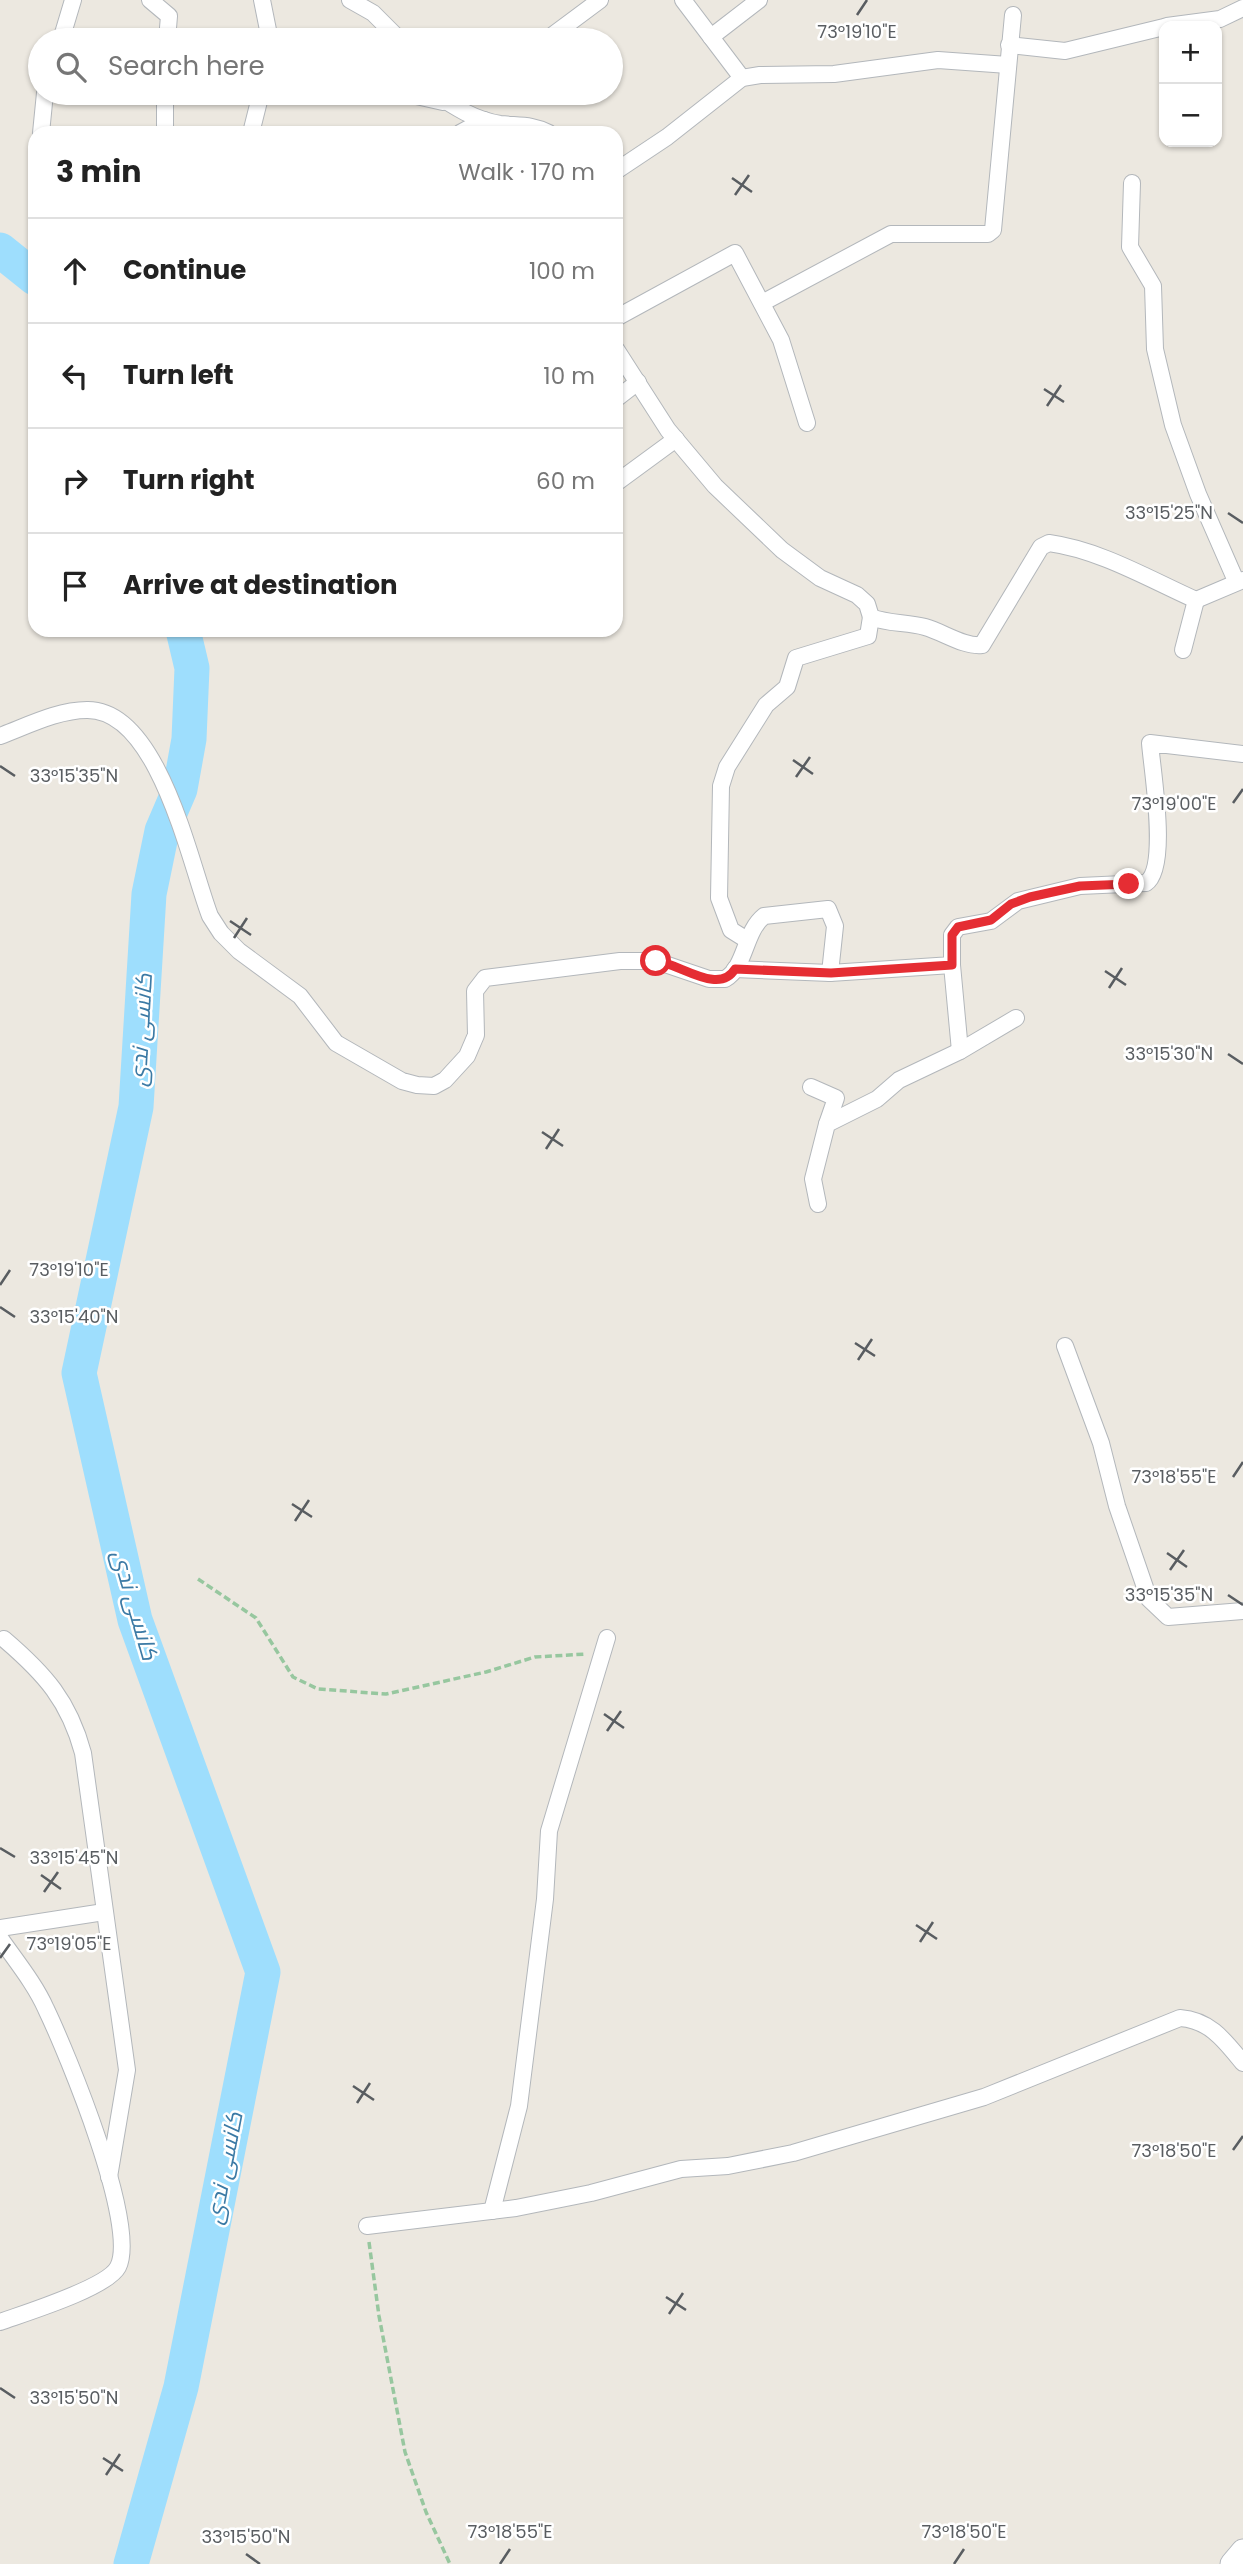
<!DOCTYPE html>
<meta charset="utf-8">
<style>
:root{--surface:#fff;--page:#f2f2f2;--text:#222;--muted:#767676;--line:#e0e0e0}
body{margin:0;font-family:Poppins,Cairo,sans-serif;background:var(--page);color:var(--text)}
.controls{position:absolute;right:21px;top:21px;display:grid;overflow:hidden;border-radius:14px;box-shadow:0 2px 5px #0004}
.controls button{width:63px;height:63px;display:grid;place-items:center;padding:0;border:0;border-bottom:2px solid var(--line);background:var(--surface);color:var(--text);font:35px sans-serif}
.stop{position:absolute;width:21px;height:21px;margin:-16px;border:5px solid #e52d33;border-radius:50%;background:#fff}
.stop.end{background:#e52d33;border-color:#fff;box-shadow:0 2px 7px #0008}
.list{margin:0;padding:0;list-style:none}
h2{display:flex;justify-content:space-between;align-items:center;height:91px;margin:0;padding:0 28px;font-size:30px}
h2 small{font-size:23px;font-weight:400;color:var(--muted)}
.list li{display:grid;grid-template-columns:46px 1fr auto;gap:21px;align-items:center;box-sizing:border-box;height:105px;padding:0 28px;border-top:2px solid var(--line)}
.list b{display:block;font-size:26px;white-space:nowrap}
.list em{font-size:23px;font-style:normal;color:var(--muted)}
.icon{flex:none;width:38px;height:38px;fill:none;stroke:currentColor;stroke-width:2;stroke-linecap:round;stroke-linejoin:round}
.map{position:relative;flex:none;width:1243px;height:2564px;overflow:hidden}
.search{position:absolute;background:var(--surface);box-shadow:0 2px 5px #0004;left:28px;top:28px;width:595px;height:77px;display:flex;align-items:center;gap:18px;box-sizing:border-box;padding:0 24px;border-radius:38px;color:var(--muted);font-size:26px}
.panel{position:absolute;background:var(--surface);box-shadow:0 2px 5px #0004;left:28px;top:126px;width:595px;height:511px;border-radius:21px}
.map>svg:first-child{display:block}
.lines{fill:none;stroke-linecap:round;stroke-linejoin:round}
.river{stroke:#9edefd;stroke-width:35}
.street-casing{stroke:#b3b7bb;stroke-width:18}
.secondary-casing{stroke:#b4b8bd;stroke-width:25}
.path{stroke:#97c79f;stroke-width:3.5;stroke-dasharray:7 3.5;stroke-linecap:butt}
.street{stroke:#fff;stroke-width:16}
.secondary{stroke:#fff;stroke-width:23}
.route{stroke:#e52d33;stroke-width:9}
.ticks{fill:none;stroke:#595d61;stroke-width:2.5}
.labels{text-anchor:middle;stroke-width:5;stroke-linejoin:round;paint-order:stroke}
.water-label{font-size:23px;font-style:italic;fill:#3b7aa5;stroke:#fff}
.ticks-label{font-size:18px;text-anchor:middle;fill:#595d61;stroke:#fff;stroke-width:5;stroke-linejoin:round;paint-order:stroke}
</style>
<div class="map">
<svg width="1243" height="2564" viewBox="0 0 1243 2564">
<rect width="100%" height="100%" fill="#ece8e0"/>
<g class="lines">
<!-- river -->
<g class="river">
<polyline points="0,250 35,278"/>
<polyline points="131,2564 181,2387 263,1972 135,1620 79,1373 136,1107 149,894 162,831 180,789 189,739 192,668 183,630"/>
</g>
<defs>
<g id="street">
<polyline points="150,0 169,16 167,40"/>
<polyline points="262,0 270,40"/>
<polyline points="350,0 373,13 400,40"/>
<polyline points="683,0 742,78"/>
<polyline points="1167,26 1220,19 1243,8"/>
<polyline points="553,35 600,0"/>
<polyline points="711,37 759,0"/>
<polyline points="61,40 73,0"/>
<polyline points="1009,45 1065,51 1164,27"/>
<polyline points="403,93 443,102"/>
<path d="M 434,93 C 454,107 475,120 500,124 C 519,126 532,124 549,133"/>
<polyline points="41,133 45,93"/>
<polyline points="165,133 165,93"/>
<polyline points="251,133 261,93"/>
<polyline points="460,133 484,120"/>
<polyline points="616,171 667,137 742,78 760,75 834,74 938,60 1008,65"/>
<polyline points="1132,183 1130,247 1153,286 1155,349 1173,425 1198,494 1236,581"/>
<polyline points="762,303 891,234 988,234 993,230 1013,15"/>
<polyline points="616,318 735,253 781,340 807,423"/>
<path d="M 616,349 L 668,430 L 715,486 L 782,550 L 820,578 L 857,595 L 867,604 L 871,617 C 888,624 907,622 925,627 C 943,632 964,647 982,645 L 1041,547 L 1049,543 C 1100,550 1149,579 1196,600 L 1243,580"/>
<polyline points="616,399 638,382"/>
<polyline points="616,483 676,439"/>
<polyline points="1183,650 1196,600"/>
<path d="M 0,736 C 27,726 58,710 87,710 C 159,709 190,864 210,916 L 221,933 L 239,951 L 300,996 L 336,1043 L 402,1081 L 417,1085 L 434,1086 L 445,1080 L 467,1056 L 476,1035 L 475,991 L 485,978 L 620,961 L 656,961 L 709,979 L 725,979 C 746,967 744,932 764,916 L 828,909 L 835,926 L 830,973"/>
<polyline points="747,940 731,930 719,898 721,786 727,767 766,705 787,687 796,658 868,636 871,617"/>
<polyline points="952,965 960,1051"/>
<path d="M 735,969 L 830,973 L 952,965 L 952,935 L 958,927 L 991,921 L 1018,901 L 1080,886 L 1146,883 C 1169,868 1152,770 1150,743 L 1243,754"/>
<polyline points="811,1087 836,1098 827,1124"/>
<polyline points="818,1204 813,1179 827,1124 877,1099 899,1080 960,1051 1016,1018"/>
<polyline points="1065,1346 1101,1443 1117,1506 1149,1599 1168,1617 1243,1611"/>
<path d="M 4,1639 C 45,1674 69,1701 83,1753 L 127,2070 L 109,2177"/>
<polyline points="0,1928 104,1912"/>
<path d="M 0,1938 C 16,1961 35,1984 46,2009 C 67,2053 139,2226 118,2267 C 107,2288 25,2313 0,2322"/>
<polyline points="492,2211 519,2106 545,1899 549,1831 607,1638"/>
<path d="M 367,2226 L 516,2208 L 591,2193 L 681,2169 L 728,2166 L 793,2153 L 984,2097 L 1180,2018 C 1210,2020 1225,2041 1243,2063"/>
</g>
<polyline id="secondary" points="1232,2564 1243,2551"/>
</defs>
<!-- street casing -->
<use href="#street" class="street-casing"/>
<!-- secondary casing -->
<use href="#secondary" class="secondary-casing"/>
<!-- path -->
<g class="path">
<polyline points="198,1579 256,1618 293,1677 318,1689 386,1694 486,1672 535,1657 586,1654"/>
<polyline points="369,2242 379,2316 405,2452 426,2512 450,2564"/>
</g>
<!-- street -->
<use href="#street" class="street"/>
<!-- secondary -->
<use href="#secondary" class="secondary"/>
</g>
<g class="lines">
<!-- route -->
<path class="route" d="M 656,961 C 679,963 719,996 735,969 L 831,973 L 952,965 L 952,935 L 958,927 L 991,920 L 1011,904 L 1030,897 L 1080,886 L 1129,884"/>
</g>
<!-- ticks -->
<path class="ticks" d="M 857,15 L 867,0M 732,178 L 752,192M 735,195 L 749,175M 1044,389 L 1064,402M 1047,406 L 1061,385M 1228,513 L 1243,523M 793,760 L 813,774M 0,766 L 15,776M 796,777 L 810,757M 1233,803 L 1243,789M 230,921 L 251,935M 234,938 L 247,918M 1105,971 L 1126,985M 1109,988 L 1122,968M 1228,1054 L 1243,1064M 542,1132 L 563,1146M 546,1149 L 559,1129M 0,1285 L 10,1270M 0,1307 L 15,1317M 855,1343 L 875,1356M 858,1360 L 872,1339M 1233,1477 L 1243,1462M 292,1504 L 312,1517M 295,1521 L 309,1500M 1167,1553 L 1187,1567M 1170,1570 L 1184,1550M 1228,1595 L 1243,1605M 604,1714 L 624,1728M 607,1731 L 621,1711M 0,1848 L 15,1857M 41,1875 L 61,1889M 44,1892 L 58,1872M 916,1925 L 937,1939M 920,1942 L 933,1922M 0,1958 L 10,1944M 353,2086 L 374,2100M 357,2103 L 370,2083M 1233,2150 L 1243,2136M 666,2297 L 686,2310M 669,2314 L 683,2293M 0,2388 L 15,2398M 103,2458 L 123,2471M 106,2475 L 120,2454M 246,2554 L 260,2564M 500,2564 L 510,2549M 954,2564 L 964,2549"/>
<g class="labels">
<!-- water labels -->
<g class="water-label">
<text transform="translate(141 1030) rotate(-87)" y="8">کانسی ندی</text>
<text transform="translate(135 1605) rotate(74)" y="8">کانسی ندی</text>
<text transform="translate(224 2168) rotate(-79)" y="8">کانسی ندی</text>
</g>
</g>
<g class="ticks-label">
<text x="857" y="38">73°19'10"E</text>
<text x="1169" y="519">33°15'25"N</text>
<text x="74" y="782">33°15'35"N</text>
<text x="1174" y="810">73°19'00"E</text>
<text x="1169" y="1060">33°15'30"N</text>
<text x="69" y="1276">73°19'10"E</text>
<text x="74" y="1323">33°15'40"N</text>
<text x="1174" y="1483">73°18'55"E</text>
<text x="1169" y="1601">33°15'35"N</text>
<text x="74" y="1864">33°15'45"N</text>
<text x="69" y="1950">73°19'05"E</text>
<text x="1174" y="2157">73°18'50"E</text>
<text x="74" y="2404">33°15'50"N</text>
<text x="510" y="2538">73°18'55"E</text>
<text x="964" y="2538">73°18'50"E</text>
<text x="246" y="2543">33°15'50"N</text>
</g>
</svg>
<div class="controls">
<button>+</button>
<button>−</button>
</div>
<div class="stop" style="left:656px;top:961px"></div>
<div class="stop end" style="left:1129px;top:884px"></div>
<div class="search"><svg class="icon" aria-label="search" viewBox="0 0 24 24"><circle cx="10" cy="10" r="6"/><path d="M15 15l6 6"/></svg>Search here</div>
<section class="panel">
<h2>3 min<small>Walk · 170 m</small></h2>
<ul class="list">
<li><svg class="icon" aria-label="ahead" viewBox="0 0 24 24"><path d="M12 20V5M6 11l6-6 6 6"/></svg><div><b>Continue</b></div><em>100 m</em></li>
<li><svg class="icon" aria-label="left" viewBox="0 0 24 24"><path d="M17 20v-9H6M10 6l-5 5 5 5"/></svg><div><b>Turn left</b></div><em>10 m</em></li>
<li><svg class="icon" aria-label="right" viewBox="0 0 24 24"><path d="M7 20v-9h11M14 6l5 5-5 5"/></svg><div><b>Turn right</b></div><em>60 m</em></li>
<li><svg class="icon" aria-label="arrive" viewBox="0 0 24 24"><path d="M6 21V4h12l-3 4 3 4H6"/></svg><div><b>Arrive at destination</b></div></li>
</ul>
</section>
</div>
